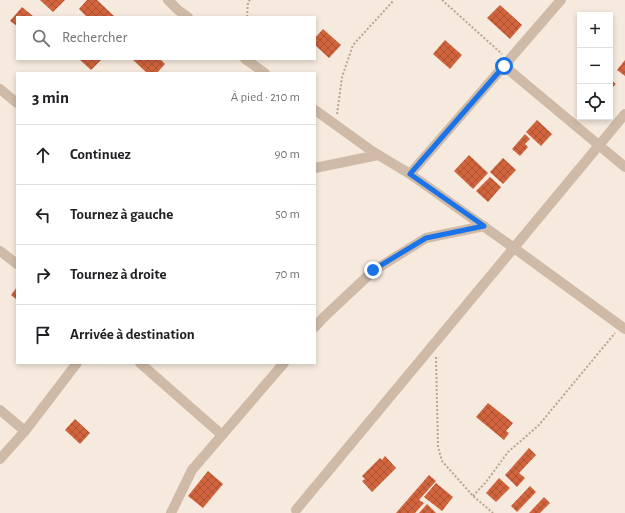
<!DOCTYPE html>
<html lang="fr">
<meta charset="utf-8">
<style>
:root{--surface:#fff;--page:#f6f6f6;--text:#202124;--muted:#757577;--line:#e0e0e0}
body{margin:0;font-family:"Alegreya Sans",sans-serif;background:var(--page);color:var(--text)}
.controls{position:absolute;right:12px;top:12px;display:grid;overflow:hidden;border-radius:0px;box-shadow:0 2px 6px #0003}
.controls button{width:36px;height:36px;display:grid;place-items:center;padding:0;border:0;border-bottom:1px solid var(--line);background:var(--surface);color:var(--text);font:20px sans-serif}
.stop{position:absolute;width:12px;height:12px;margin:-9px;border:3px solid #1a73e8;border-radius:50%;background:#fff}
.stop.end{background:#1a73e8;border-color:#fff;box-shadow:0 1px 4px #0008}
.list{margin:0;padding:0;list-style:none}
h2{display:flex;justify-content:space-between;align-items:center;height:52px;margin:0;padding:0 16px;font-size:17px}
h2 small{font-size:13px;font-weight:400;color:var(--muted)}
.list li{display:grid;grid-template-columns:26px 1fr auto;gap:12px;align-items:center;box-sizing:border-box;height:60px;padding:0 16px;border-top:1px solid var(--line)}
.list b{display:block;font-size:15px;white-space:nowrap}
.list em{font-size:13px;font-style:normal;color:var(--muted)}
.icon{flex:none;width:22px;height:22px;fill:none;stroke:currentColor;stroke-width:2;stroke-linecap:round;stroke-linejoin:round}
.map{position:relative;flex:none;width:625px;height:513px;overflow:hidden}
.search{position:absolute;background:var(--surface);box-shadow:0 2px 6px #0003;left:16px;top:16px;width:300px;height:44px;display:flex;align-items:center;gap:10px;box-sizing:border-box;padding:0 14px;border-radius:0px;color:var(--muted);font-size:15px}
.panel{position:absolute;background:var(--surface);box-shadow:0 2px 6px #0003;left:16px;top:72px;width:300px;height:292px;border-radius:0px}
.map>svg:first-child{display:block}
.building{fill:url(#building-cross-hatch)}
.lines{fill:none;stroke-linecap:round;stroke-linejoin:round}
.path{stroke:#bba491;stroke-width:2;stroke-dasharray:2 2;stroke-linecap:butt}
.minor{stroke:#cfbaa7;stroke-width:10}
.route{stroke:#1a73e8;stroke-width:5}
</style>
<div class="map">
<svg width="625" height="513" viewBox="0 0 625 513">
<defs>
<pattern id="building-cross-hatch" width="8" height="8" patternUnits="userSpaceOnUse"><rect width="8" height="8" fill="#d2643d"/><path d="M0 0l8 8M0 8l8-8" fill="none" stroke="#ab5333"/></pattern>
</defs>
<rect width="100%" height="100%" fill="#f5eadd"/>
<!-- building -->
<g class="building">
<polygon points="40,0 65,0 53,12"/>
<polygon points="87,0 97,0 115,17 87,17 79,9"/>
<polygon points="500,5 522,25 510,39 487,18"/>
<polygon points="22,7 34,17 17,17 17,26 10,21"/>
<polygon points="323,29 341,45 329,58 315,45 315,38"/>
<polygon points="445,40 462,55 450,69 433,54"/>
<polygon points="79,59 102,59 91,70"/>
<polygon points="132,59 160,59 165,64 157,73 147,73"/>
<polygon points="625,60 625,76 617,70"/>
<polygon points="610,79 616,84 610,90"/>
<polygon points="537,120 552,134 541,146 526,132"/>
<polygon points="525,134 530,139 525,144 528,147 520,156 512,149"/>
<polygon points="469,155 488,173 473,189 454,171"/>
<polygon points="503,158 516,170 503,184 490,172"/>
<polygon points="490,177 501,187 488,202 476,191"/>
<polygon points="17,287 17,300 11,295"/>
<polygon points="488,403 513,423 506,431 509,433 504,440 476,417"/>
<polygon points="75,419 90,433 80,444 65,430"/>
<polygon points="529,448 536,455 519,473 525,478 517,487 505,475"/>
<polygon points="385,456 396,468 372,492 362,481 365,479 362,476 380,458 382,460"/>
<polygon points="208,471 223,484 203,508 188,496"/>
<polygon points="429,475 436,481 419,500 424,503 415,513 396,513"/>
<polygon points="499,478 510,488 496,502 486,493"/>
<polygon points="436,483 453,497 442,511 424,497"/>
<polygon points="530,486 536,492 517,512 511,506"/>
<polygon points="544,497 550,503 540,513 529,513"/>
<polygon points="427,504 436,513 419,513"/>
</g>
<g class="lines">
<!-- path -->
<g class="path">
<polyline points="442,0 502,54"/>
<polyline points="247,17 248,2 250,0"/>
<polyline points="337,114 342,77 353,45 394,0"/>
<polyline points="436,357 438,447 442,461 473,496 493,513"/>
<polyline points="473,496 486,482 508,452 539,425 615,333"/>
</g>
<!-- minor -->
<g class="minor">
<polyline points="168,0 178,10 188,17"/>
<polyline points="245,59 265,73"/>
<polyline points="504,66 625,167"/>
<polyline points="0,89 17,103"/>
<polyline points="315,110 372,151 410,174 514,248 625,329"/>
<polyline points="315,168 378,155"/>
<polyline points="410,174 561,0"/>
<polyline points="0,251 17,264"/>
<polyline points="315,327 323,318 373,271 426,238 484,226"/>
<polyline points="140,363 222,435"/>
<polyline points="0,410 25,431"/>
<polyline points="0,459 25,431 77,363"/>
<polyline points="296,510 625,114"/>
<polyline points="171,513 192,470 284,363"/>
</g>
</g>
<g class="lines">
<!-- route -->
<polyline class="route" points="373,270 426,238 484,226 410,174 504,66"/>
</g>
</svg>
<div class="controls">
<button>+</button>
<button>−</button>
<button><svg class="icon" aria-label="locate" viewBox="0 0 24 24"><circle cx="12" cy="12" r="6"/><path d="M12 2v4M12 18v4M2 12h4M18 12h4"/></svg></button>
</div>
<div class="stop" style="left:504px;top:66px"></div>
<div class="stop end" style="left:373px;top:270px"></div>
<div class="search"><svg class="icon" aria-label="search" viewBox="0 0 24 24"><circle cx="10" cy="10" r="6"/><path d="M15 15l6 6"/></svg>Rechercher</div>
<section class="panel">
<h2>3 min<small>À pied · 210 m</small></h2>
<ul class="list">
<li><svg class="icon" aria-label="ahead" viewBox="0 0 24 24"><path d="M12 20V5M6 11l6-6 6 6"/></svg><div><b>Continuez</b></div><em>90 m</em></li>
<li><svg class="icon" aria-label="left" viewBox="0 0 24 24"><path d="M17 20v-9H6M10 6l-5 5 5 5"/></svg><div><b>Tournez à gauche</b></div><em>50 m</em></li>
<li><svg class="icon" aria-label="right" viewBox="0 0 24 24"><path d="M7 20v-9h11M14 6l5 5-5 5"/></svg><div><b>Tournez à droite</b></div><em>70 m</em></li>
<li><svg class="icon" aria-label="arrive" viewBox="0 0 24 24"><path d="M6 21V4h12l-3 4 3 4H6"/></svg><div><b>Arrivée à destination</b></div></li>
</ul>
</section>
</div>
